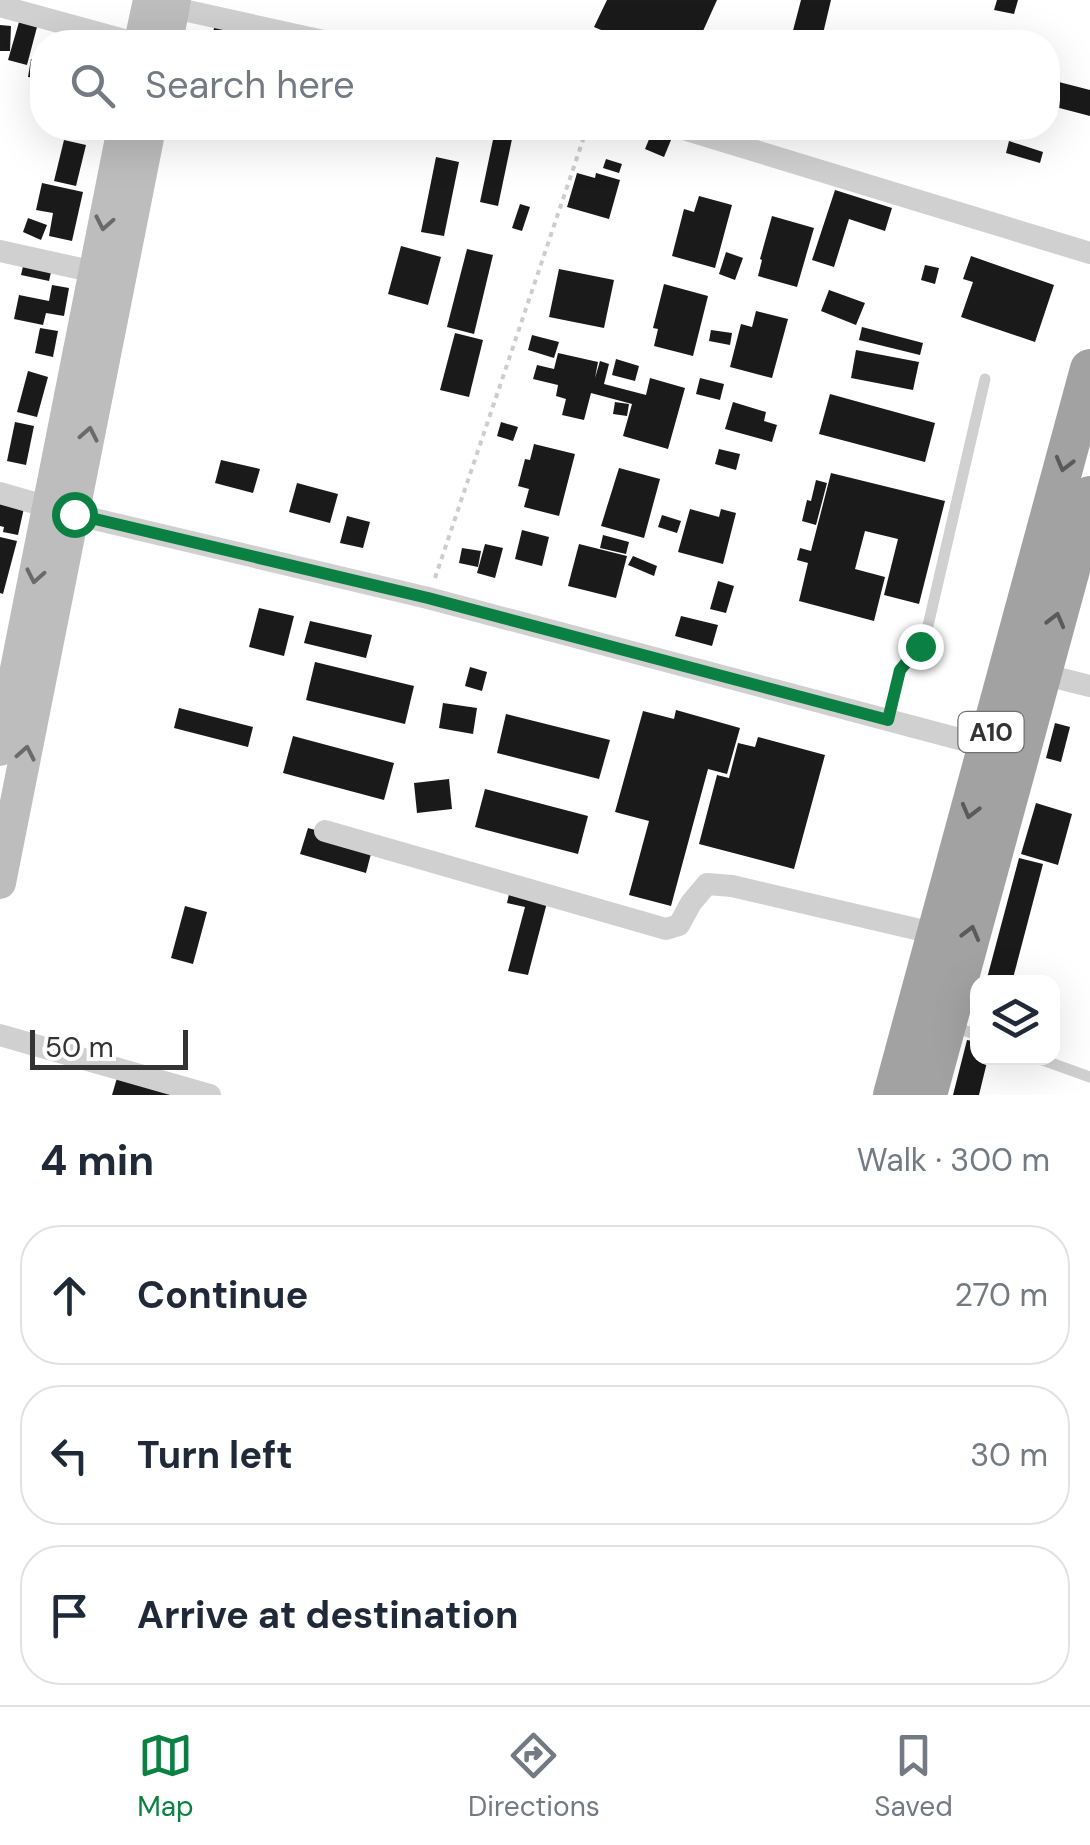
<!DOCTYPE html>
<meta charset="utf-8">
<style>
:root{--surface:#fff;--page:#f6f6f7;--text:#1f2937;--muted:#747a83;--line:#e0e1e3;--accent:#0b8043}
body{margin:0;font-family:"DM Sans",sans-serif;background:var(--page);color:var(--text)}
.controls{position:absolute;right:30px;bottom:30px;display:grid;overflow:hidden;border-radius:20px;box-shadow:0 10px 40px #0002}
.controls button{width:90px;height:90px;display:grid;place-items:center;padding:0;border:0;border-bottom:2px solid var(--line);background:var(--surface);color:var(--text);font:50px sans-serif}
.scale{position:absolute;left:30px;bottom:25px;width:158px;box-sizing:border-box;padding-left:10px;border:5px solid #333;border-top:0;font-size:28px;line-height:35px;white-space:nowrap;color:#333;-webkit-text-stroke:8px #fff;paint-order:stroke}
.stop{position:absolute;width:30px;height:30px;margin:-22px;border:8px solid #0b8043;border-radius:50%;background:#fff}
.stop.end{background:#0b8043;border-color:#fff;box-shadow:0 2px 10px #0008}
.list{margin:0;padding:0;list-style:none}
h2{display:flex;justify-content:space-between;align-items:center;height:130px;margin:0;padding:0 40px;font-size:42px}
h2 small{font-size:32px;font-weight:400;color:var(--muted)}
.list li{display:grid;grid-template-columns:65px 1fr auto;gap:30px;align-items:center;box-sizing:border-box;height:140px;margin:0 20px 20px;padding:0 20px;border:2px solid var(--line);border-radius:40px}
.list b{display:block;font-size:38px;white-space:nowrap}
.list em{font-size:32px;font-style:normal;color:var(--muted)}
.icon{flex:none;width:55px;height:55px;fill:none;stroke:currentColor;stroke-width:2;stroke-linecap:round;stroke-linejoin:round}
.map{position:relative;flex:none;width:1090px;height:1095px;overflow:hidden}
.search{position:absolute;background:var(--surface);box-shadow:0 10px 40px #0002;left:30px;right:30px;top:30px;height:110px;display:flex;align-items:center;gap:25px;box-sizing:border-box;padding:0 35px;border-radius:40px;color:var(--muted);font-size:38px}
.sheet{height:610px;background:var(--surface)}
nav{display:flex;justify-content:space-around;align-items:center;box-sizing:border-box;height:140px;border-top:2px solid var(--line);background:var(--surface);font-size:28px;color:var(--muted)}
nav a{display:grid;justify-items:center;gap:5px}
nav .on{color:var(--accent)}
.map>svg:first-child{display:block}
.building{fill:#1a1a1a}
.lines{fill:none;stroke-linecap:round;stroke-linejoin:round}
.path{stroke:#cdcdcd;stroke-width:4;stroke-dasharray:5 5;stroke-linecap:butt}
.service{stroke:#d0d0d0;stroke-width:11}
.minor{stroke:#d0d0d0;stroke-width:22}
.secondary{stroke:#bdbdbd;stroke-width:32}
.trunk{stroke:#a2a2a2;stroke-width:40}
.oneway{stroke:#6a6a6a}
.oneway2{stroke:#5a5a5a}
.route{stroke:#0b8043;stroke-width:12}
.labels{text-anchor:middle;stroke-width:10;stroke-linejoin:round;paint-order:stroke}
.shield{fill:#fff;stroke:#707070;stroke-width:2.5}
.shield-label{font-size:25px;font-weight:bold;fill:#333}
</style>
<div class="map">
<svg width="1090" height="1095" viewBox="0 0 1090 1095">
<rect width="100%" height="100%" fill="#fff"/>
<!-- building -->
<g class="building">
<polygon points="607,0 717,0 698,42 629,42 594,27"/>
<polygon points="801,0 831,0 821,42 790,42"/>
<polygon points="997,0 1018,0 1014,14 994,10"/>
<polygon points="19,22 37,27 27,65 8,60"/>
<polygon points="0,25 11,26 10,51 0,51"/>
<polygon points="215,25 279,42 210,42"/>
<polygon points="31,59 42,62 42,79 28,77"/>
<polygon points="1055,81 1090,90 1090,116 1048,105"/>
<polygon points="652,132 671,140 664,157 645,149"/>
<polygon points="494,135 512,139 498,206 480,202"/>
<polygon points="64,140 86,145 76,186 54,181"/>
<polygon points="1009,141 1043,152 1040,163 1006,153"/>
<polygon points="436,157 459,162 444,236 421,232"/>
<polygon points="606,159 622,164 619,173 603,168"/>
<polygon points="577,173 595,178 596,173 620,180 609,219 567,207"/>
<polygon points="42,183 83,192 72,241 49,236 53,213 36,210"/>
<polygon points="835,190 892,208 885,231 849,219 834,267 812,260"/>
<polygon points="699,196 732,205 715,268 672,256 684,209 694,212"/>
<polygon points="520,204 530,207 522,231 512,228"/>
<polygon points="772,216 814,228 797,287 758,276 762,260 760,259"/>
<polygon points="28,218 47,225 41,240 23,232"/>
<polygon points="401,246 441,257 428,305 388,294"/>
<polygon points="467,249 493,255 474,334 447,327"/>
<polygon points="726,252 743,258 735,280 719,274"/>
<polygon points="971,256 1054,285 1035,342 961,317 973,282 963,279"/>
<polygon points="24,262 52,268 49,281 21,275"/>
<polygon points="925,265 939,268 935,284 921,280"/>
<polygon points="559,269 614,280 604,328 549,317"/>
<polygon points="664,284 708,296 693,356 654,346 658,329 653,328"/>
<polygon points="52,285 69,288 64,316 46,313 43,325 14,319 19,295 49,301"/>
<polygon points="829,290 865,303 856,325 821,311"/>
<polygon points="756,311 788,319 772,378 730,367 741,324 752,327"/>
<polygon points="862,327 923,343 920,355 859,340"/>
<polygon points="40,328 58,331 53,357 35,353"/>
<polygon points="711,330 732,333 730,345 709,341"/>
<polygon points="455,333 483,340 469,397 440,390"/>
<polygon points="532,335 559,342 554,358 528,350"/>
<polygon points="856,350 919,362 913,390 851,378"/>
<polygon points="558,353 598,362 595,378 600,361 609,364 604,384 646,395 650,378 685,388 668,449 623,436 632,404 591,393 584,420 562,415 566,399 556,396 558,385 533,379 537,365 554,369"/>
<polygon points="616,359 639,366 635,381 612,375"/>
<polygon points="28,371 48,377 37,417 17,412"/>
<polygon points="700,378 724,384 720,400 696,394"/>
<polygon points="830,394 935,423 925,462 819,434"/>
<polygon points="615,402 629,404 627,416 613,414"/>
<polygon points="733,402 766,412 764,421 777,425 772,442 725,429"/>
<polygon points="15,422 34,426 26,465 7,461"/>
<polygon points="501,422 518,427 513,441 497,436"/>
<polygon points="534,444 575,454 559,516 524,507 529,489 518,486 525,459 530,460"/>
<polygon points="719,449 740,454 736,470 715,464"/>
<polygon points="221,460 260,469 253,493 215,483"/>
<polygon points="619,468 660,479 644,538 601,526"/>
<polygon points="831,473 945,501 919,604 884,595 898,539 865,531 855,569 885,577 874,621 799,601 808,563 797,560 800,548 811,551"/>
<polygon points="816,480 827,483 816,525 802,521 807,500 811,501"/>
<polygon points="297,483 338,494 330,523 289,512"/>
<polygon points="0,502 24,508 18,535 3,532 4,527 0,526"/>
<polygon points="690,509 719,517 721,509 736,513 723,564 678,552"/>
<polygon points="662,515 681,521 677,533 658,527"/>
<polygon points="347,516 370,522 363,548 340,543"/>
<polygon points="522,530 549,537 542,566 515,559"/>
<polygon points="603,535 629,542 626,554 600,548"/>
<polygon points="0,537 17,541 3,594 0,593"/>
<polygon points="485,544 503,548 495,578 477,573"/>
<polygon points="579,544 627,556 616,598 568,586"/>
<polygon points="462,548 481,551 478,567 459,563"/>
<polygon points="633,556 657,566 654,576 628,565"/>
<polygon points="718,581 734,586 726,613 710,609"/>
<polygon points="259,608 294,616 284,656 249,647"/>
<polygon points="681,616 718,625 712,646 675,636"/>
<polygon points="310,621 372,635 366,658 304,643"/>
<polygon points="315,662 414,686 405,724 306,700"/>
<polygon points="470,667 487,672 482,691 465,686"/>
<polygon points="443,703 477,708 473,734 439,728"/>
<polygon points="179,708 253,727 248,747 174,728"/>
<polygon points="676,710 740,728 727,774 708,769 671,906 629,895 649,821 615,812 643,711 674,719"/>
<polygon points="506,714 610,740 599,779 497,753"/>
<polygon points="1055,723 1070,727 1061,762 1046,758"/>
<polygon points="293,736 394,763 384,800 283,773"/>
<polygon points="758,737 825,755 794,869 699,844 717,775 729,778 738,743 755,747"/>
<polygon points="449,779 452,809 417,813 414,783"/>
<polygon points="485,789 588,816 578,854 475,827"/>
<polygon points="1036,803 1072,814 1058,865 1021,854"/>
<polygon points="308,828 373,846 366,873 300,854"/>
<polygon points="1019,858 1043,864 1012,982 986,982"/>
<polygon points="511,885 549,895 528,975 508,971 525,907 507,903"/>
<polygon points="185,906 207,912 193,964 171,958"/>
<polygon points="967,1040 978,1042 978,1058 988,1058 979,1095 953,1095"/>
<polygon points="117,1078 173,1095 112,1095"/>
</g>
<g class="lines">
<!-- path -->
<polyline class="path" points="435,578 587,128"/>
<!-- service -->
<g class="service">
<polyline points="888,720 900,671 920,646 927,630 985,379"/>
<polyline points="951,1026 978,1035"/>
<polyline points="1037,1058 1090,1077"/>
</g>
<!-- minor -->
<g class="minor">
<polyline points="0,6 132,42"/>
<polyline points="174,8 328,42"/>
<polyline points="680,128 1090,253"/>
<polyline points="0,251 95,272"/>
<polyline points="0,493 73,514 428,598 997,749"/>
<polyline points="1042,674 1090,686"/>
<polyline points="325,831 666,929 679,925 691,903 707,884 732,886 937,934"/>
<polyline points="0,1035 210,1095"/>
</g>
<!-- secondary -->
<g class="secondary">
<polyline points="140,42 149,0"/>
<polyline points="167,42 175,0"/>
<polyline points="0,750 123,128"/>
<polyline points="0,883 150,128"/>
</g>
<!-- trunk -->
<g class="trunk">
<polyline points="893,1095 1090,369"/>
<polyline points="927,1095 1090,496"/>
</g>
</g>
<!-- one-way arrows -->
<defs><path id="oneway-chevron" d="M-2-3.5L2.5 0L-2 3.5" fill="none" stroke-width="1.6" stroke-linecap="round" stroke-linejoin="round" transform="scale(2.5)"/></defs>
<g class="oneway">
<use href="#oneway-chevron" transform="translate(104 223) rotate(101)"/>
<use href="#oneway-chevron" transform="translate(89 434) rotate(-79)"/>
<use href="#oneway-chevron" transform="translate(35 576) rotate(101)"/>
<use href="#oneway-chevron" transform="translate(26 753) rotate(-79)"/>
</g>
<g class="oneway2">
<use href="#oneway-chevron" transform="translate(1064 464) rotate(105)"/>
<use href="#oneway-chevron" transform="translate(1056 620) rotate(-75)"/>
<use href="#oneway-chevron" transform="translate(970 811) rotate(105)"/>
<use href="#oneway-chevron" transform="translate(971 933) rotate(-75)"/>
</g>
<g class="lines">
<!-- route -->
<polyline class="route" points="74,514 428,598 888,720 900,670 920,646"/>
</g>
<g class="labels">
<!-- shield labels -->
<rect class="shield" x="958.5" y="712" width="65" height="40" rx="8"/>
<g class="shield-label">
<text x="991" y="741">A10</text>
</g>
</g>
</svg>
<div class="controls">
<button><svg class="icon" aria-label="layers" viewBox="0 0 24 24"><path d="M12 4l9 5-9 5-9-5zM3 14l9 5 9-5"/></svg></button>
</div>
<div class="scale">50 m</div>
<div class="stop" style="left:74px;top:514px"></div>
<div class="stop end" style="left:920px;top:646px"></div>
<div class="search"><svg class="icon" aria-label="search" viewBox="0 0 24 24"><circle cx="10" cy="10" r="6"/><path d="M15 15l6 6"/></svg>Search here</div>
</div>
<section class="sheet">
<h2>4 min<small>Walk · 300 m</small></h2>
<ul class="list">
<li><svg class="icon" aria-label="ahead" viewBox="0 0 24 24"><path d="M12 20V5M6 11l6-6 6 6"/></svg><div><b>Continue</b></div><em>270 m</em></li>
<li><svg class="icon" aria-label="left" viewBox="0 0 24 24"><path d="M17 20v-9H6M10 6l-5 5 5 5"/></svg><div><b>Turn left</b></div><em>30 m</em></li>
<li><svg class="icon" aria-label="arrive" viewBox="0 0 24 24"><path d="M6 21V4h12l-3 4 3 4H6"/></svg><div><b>Arrive at destination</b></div></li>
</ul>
</section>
<nav>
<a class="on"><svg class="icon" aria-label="map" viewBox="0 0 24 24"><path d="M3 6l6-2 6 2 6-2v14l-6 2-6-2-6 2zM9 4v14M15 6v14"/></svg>Map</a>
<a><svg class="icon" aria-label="directions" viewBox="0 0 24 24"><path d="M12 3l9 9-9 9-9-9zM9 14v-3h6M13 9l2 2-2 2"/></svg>Directions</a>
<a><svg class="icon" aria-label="saved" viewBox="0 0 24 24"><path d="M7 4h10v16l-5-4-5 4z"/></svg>Saved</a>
</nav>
